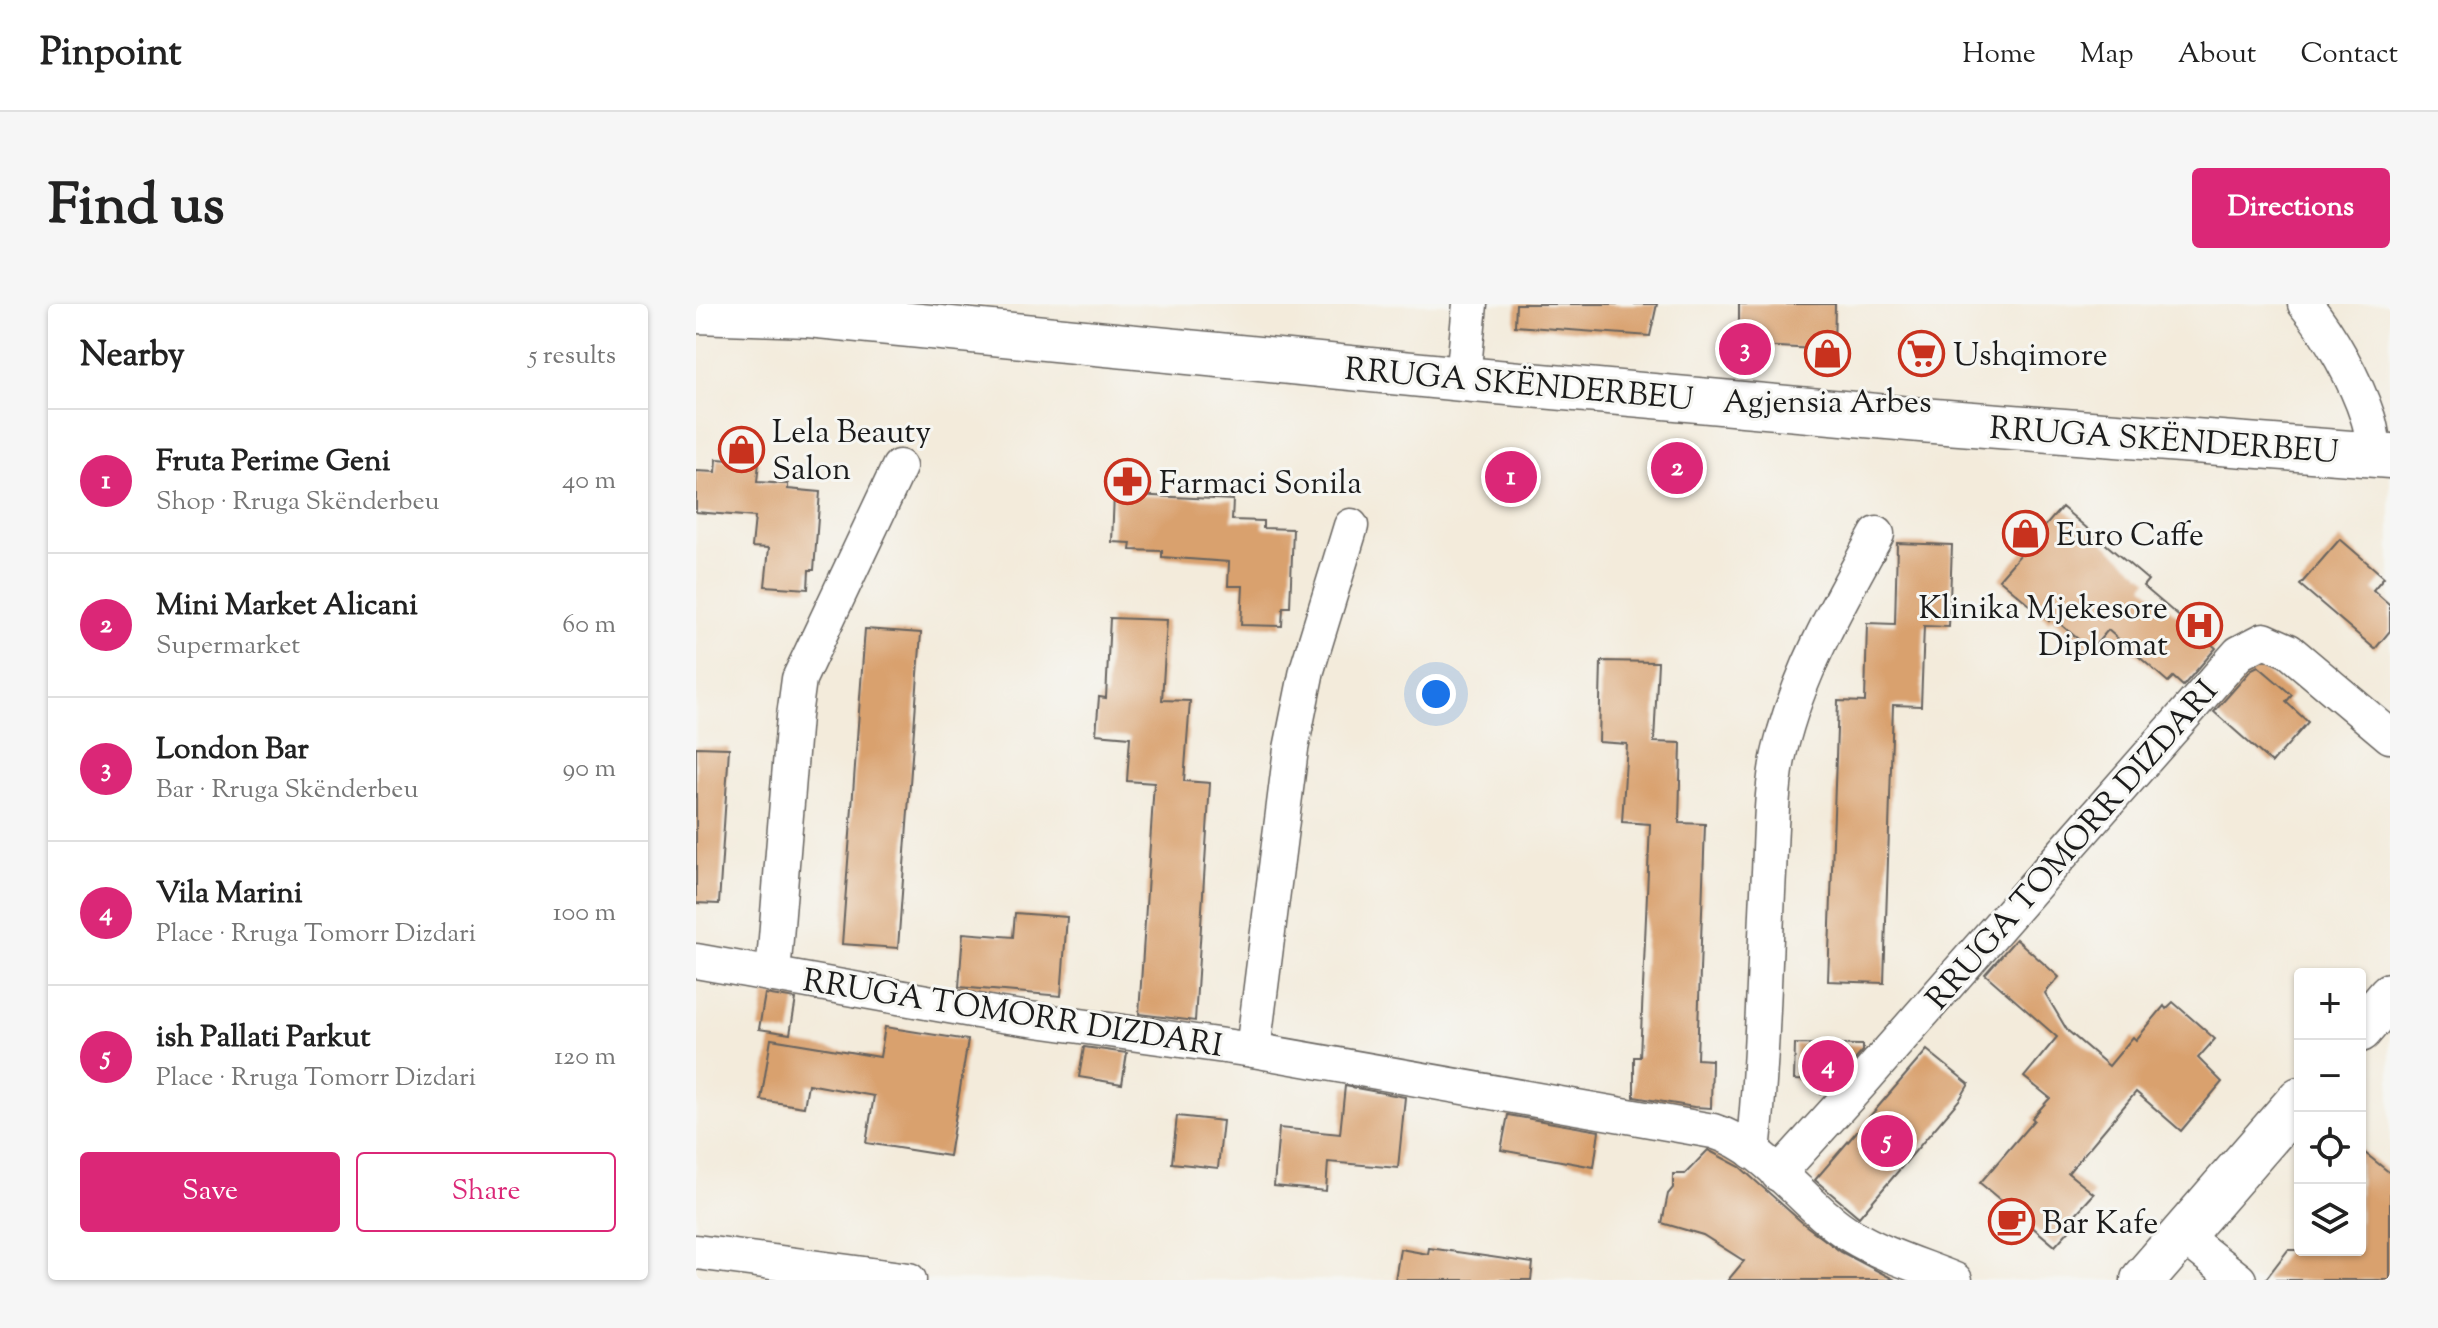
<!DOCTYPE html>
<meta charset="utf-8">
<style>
:root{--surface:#fff;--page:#f6f6f6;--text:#222;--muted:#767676;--line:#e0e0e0;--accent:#db2777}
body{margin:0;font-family:"Sorts Mill Goudy",serif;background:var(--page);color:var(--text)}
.controls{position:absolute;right:24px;bottom:24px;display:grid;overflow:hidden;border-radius:8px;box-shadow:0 2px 6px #0004}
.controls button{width:72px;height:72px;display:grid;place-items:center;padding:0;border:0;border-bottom:2px solid var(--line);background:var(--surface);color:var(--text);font:40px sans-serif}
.you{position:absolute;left:740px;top:390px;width:28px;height:28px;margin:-20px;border:6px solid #fff;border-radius:50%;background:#1a73e8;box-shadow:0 0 0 12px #1a73e833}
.badge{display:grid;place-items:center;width:52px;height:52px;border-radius:50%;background:var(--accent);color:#fff;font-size:26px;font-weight:700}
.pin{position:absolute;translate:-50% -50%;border:4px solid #fff;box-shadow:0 2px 8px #0006}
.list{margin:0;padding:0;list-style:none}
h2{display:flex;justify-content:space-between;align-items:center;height:104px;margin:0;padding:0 32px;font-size:34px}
h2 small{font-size:26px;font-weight:400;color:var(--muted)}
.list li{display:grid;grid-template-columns:52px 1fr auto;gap:24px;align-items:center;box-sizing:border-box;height:144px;padding:0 32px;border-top:2px solid var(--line)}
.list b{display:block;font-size:30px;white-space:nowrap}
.list p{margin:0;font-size:26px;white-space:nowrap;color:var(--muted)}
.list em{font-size:26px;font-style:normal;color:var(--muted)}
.actions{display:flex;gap:16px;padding:24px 32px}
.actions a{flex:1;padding:18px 0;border:2px solid var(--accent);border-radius:8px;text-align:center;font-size:28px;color:var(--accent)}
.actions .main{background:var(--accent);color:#fff}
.icon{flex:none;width:44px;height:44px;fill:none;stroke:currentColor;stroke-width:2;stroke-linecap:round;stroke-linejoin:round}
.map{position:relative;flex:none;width:1694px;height:976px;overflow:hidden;border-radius:8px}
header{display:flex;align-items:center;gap:48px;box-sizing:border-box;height:112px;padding:0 40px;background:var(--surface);border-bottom:2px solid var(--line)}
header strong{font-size:38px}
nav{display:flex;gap:44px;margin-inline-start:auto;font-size:28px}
.intro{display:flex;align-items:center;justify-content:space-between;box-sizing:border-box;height:192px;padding:0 48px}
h1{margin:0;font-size:56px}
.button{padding:20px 36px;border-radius:8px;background:var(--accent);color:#fff;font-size:28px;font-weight:700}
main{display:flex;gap:48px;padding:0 48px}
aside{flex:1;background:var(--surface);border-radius:8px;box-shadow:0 2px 6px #0004}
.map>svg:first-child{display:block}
.building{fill:#d9a16e}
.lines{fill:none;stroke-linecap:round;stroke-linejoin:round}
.minor-casing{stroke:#67645f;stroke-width:37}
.tertiary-casing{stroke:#67645f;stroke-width:47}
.secondary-casing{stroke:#67645f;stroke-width:47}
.minor{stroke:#fff;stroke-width:34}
.tertiary{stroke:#fff;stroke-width:44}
.secondary{stroke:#fff;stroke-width:44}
.labels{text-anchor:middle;stroke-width:6;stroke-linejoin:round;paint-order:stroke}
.poi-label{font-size:32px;fill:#1c1c1c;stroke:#f6f6f2;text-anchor:start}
.street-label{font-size:32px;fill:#1c1c1c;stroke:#f6f6f2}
</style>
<header>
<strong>Pinpoint</strong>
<nav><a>Home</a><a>Map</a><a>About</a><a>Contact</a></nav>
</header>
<div class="intro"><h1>Find us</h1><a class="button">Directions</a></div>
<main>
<aside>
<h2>Nearby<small>5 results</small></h2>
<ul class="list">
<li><span class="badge">1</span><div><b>Fruta Perime Geni</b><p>Shop · Rruga Skënderbeu</p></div><em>40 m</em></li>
<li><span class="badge">2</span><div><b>Mini Market Alicani</b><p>Supermarket</p></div><em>60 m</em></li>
<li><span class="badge">3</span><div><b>London Bar</b><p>Bar · Rruga Skënderbeu</p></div><em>90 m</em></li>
<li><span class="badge">4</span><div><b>Vila Marini</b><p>Place · Rruga Tomorr Dizdari</p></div><em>100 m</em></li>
<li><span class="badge">5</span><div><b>ish Pallati Parkut</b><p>Place · Rruga Tomorr Dizdari</p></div><em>120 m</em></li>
</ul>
<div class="actions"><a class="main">Save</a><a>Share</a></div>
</aside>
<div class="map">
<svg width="1694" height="976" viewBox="0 0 1694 976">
<rect width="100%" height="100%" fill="#f6f6f2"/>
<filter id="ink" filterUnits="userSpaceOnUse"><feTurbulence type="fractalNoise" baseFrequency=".0125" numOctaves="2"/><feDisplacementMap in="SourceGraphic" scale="16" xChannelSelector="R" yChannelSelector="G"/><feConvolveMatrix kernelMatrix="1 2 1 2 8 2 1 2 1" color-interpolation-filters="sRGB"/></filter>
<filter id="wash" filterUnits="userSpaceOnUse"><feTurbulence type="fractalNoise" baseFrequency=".006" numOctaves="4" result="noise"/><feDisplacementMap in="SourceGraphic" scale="32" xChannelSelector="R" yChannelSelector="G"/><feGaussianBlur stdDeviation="1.8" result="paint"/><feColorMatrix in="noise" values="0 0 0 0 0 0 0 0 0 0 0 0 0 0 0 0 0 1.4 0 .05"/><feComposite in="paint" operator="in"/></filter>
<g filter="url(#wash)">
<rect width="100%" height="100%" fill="#f3ebdb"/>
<g id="blocks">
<!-- building -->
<g class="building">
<polygon points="820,0 961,0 954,32 819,22"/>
<polygon points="1043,0 1139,0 1138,46 1043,41"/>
<polygon points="21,155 63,158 61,178 92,180 92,185 124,188 118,266 113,266 112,285 69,282 73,244 56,243 59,213 0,208 0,167 20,168"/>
<polygon points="418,190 537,196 536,216 567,217 567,224 597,225 594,303 587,303 586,322 545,321 547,282 532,282 533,258 466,253 466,247 434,246 435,239 416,238"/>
<polygon points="1366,203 1452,276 1447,282 1520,344 1487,382 1477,373 1472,378 1412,326 1395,346 1356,313 1353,317 1303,275"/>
<polygon points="1644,235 1688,273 1677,286 1694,301 1694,327 1679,345 1604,281"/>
<polygon points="1201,239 1256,241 1253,323 1228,322 1225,402 1197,401 1188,679 1132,677 1142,397 1169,398 1171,319 1199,320"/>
<polygon points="414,314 471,316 466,396 494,397 488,477 514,479 499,717 443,710 458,479 431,477 434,433 400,430 403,393 410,394"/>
<polygon points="169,325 225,329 202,644 146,640"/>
<polygon points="905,357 962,358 958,438 985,439 983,519 1009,520 1001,755 1016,756 1015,804 998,803 938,793 938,753 944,753 954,520 926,518 931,440 903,438"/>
<polygon points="1562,362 1596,391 1590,398 1612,418 1576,459 1518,408 1556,365"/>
<polygon points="0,443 33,444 23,600 0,599"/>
<polygon points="319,609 371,613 365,692 263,683 267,629 317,633"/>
<polygon points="1320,635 1363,673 1349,689 1371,726 1413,762 1437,733 1440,736 1468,702 1470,705 1477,698 1519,735 1502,754 1526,778 1485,827 1440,788 1372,869 1398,890 1374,916 1378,921 1359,942 1284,879 1338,816 1336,814 1354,794 1328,773 1361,733 1289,670"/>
<polygon points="69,690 100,695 94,730 63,725"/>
<polygon points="189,723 272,736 253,852 170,839 178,792 112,780 108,803 65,796 75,735 184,753"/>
<polygon points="1099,740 1167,741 1167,747 1128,790 1125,790 1125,777 1098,776"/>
<polygon points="388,743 431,749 426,780 383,773"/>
<polygon points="1231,746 1273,780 1264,795 1163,913 1119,876"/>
<polygon points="649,782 709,793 702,864 632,858 630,887 578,882 583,824 644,830"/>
<polygon points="812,811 903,827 898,863 805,846"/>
<polygon points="481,812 527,817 522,864 476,859"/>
<polygon points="1664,845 1694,869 1694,976 1569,976 1592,946 1664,946"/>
<polygon points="1012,846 1044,863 1109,921 1145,948 1199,976 1032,976 1048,957 1007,931 966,919 972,890 977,884 977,870 989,870"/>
<polygon points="733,944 837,959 835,976 699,976 704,945 732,950"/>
</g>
</g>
</g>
<g filter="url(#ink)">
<use href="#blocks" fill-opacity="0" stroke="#67645f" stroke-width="2"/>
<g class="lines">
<defs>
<g id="minor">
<path d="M 1609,0 C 1634,30 1660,77 1672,114 C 1676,126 1677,139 1679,151"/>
<polyline points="767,75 774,0"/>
<path d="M 0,657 L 298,710 L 557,746 L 1017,827 C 1073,844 1107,902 1156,932 C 1187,951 1225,962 1259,976"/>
<polyline points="77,671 98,412 103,375 203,163"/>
<polyline points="557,746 595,445 611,366 655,222"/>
<path d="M 1057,848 C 1067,755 1068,661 1073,568 C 1075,531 1075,481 1084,446 C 1102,370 1143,298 1181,230"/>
<polyline points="1082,870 1164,780 1543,349 1568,336 1593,347 1694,432"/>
<polyline points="1486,931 1543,976"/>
<polyline points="0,948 213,976"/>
</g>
<polyline id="tertiary" points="0,7 112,11 767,75 1225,116 1694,152"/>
<g id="secondary">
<polyline points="1664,726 1694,691"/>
<polyline points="1447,976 1604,795"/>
</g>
</defs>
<!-- minor casing -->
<use href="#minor" class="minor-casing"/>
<!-- tertiary casing -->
<use href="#tertiary" class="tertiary-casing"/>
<!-- secondary casing -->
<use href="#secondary" class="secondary-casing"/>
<!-- minor -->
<use href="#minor" class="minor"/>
<!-- tertiary -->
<use href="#tertiary" class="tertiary"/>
<!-- secondary -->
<use href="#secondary" class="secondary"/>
</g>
</g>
<!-- icons -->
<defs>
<symbol id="shop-ring" viewBox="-11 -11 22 22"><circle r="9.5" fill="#f6f6f2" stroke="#c8321e" stroke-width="1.5"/><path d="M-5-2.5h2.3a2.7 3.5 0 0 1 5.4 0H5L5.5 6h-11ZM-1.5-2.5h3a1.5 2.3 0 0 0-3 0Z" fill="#c8321e"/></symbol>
<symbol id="supermarket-ring" viewBox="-11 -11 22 22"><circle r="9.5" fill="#f6f6f2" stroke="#c8321e" stroke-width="1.5"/><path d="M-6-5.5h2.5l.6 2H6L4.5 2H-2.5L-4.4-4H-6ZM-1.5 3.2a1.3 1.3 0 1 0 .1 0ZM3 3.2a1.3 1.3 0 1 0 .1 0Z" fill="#c8321e"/></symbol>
<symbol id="pharmacy-ring" viewBox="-11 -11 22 22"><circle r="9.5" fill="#f6f6f2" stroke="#c8321e" stroke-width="1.5"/><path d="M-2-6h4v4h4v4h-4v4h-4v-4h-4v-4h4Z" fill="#c8321e"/></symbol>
<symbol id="hospital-ring" viewBox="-11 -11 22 22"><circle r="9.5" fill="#f6f6f2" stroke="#c8321e" stroke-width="1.5"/><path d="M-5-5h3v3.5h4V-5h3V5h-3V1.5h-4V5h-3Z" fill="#c8321e"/></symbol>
<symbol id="cafe-ring" viewBox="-11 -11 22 22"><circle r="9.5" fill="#f6f6f2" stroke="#c8321e" stroke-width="1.5"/><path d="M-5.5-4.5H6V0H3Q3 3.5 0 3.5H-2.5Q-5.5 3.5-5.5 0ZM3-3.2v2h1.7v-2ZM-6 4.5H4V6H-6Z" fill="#c8321e"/></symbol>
</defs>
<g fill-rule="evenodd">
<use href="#shop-ring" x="1106" y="24" width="51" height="51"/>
<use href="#supermarket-ring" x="1200" y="24" width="51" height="51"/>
<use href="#shop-ring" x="20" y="120" width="51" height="51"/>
<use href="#pharmacy-ring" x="406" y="152" width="51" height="51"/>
<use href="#shop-ring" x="1304" y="204" width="51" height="51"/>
<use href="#hospital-ring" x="1478" y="296" width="51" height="51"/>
<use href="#cafe-ring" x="1290" y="892" width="51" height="51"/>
</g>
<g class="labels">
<!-- poi labels -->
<g class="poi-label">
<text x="1257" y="61">Ushqimore</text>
<text x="1131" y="108" text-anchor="middle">Agjensia Arbes</text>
<text x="76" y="138">Lela Beauty<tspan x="76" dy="37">Salon</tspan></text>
<text x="463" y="189">Farmaci Sonila</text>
<text x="1360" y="241">Euro Caffe</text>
<text x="1472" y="314" text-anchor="end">Klinika Mjekesore<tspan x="1472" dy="37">Diplomat</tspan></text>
<text x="1346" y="929">Bar Kafe</text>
</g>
<!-- street labels -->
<g class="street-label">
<text transform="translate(823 79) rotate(5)" y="11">RRUGA SKËNDERBEU</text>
<text transform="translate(1468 135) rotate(4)" y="11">RRUGA SKËNDERBEU</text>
<text transform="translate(1375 540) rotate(-49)" y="11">RRUGA TOMORR DIZDARI</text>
<text transform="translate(317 708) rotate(9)" y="11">RRUGA TOMORR DIZDARI</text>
</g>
</g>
</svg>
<div class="controls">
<button>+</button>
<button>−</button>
<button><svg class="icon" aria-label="locate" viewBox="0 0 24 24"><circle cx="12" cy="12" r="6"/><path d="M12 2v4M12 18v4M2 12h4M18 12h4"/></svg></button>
<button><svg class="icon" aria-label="layers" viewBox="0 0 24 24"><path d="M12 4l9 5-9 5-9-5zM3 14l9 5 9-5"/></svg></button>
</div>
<div class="you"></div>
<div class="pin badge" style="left:815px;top:173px">1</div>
<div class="pin badge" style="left:981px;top:164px">2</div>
<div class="pin badge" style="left:1049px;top:45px">3</div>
<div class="pin badge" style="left:1132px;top:762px">4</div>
<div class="pin badge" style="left:1191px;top:837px">5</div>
</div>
</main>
